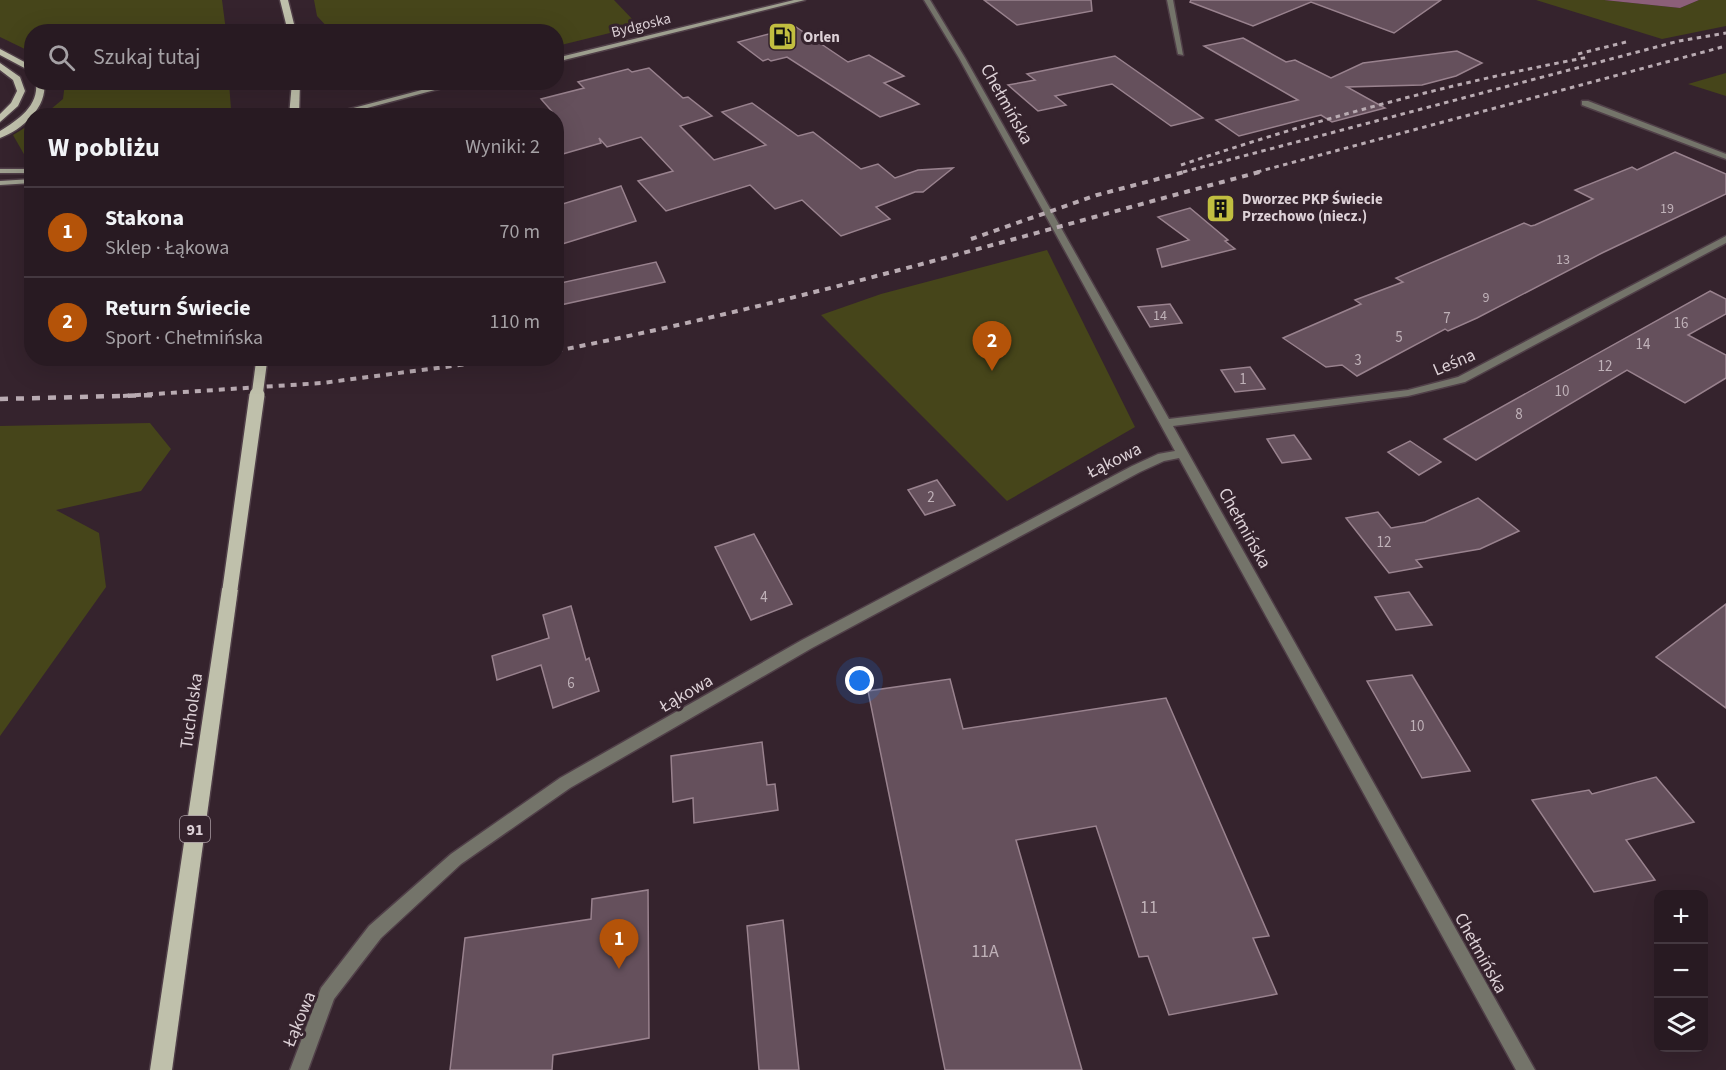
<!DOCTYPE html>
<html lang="pl">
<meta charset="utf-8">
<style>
:root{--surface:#281a22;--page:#34272f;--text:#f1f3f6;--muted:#a5a1a5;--line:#443840;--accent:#b45309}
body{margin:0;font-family:"Source Sans 3",sans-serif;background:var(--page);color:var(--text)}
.controls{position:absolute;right:18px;bottom:18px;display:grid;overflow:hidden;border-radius:12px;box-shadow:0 6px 24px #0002}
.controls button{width:54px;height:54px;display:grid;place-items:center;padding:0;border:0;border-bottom:2px solid var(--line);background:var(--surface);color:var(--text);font:30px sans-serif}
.you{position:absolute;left:860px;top:681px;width:21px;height:21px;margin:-15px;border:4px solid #fff;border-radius:50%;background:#1a73e8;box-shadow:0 0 0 9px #1a73e833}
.badge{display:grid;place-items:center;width:39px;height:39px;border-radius:50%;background:var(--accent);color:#fff;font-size:20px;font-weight:700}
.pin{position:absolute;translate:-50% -50px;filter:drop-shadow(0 2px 3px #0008)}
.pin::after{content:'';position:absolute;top:32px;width:21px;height:18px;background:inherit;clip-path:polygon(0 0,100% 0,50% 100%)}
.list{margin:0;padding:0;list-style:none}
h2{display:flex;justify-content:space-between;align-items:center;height:78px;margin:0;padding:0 24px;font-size:26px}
h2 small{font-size:20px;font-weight:400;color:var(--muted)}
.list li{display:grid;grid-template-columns:39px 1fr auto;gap:18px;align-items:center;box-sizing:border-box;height:90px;padding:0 24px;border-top:2px solid var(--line)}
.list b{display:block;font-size:22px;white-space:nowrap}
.list p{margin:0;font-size:20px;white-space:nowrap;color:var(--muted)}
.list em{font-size:20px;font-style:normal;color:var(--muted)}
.icon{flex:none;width:33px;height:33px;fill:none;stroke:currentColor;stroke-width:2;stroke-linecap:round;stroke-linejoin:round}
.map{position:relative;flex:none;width:1726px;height:1070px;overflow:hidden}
.search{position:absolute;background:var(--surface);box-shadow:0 6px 24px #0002;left:24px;top:24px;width:540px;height:66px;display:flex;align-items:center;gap:15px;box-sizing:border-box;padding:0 21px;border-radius:24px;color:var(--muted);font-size:22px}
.panel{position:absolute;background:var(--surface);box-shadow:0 6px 24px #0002;left:24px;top:108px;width:540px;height:258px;border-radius:24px}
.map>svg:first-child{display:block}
.green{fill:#46451a}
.water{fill:#8c5f79}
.building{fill:#65505c;stroke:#99828e;stroke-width:1.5}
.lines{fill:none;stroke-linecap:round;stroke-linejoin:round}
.street-casing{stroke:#503f48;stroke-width:3}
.secondary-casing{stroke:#503f48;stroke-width:3}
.primary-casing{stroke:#503f48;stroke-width:3}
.street{fill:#74746a;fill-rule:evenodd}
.secondary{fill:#9e9f8f;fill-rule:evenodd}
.primary{fill:#bfc0ab;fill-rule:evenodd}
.rail-far2{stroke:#b9abb2;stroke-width:3;stroke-dasharray:4.5 4.5;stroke-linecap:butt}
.rail-far1{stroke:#b9abb2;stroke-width:4;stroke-dasharray:6 6;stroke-linecap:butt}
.rail{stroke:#b9abb2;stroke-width:4.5;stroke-dasharray:8 8;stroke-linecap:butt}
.primary-bridge-far1-casing{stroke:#503f48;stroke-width:14;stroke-linecap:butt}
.primary-bridge-casing{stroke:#503f48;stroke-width:18;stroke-linecap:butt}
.primary-bridge-far1{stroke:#bfc0ab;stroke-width:11}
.primary-bridge{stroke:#bfc0ab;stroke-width:15}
.labels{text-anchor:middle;stroke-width:6;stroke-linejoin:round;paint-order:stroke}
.far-number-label{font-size:14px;fill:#bfb1b8}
.far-street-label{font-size:15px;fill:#ddd1d7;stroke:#35232d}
.far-poi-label{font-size:15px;font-weight:bold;fill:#ddd1d7;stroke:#35232d;text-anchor:start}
.number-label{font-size:15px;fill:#bfb1b8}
.shield{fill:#35232d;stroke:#ab9da4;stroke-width:1.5}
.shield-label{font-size:16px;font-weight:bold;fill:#ddd1d7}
.street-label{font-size:18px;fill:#ddd1d7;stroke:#35232d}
.near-number-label{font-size:18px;fill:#bfb1b8}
</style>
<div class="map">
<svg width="1726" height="1070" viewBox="0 0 1726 1070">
<rect width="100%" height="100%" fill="#35232d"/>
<!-- green -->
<g class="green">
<polygon points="0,0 222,0 226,31 32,32 31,52 0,37"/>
<polygon points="314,0 614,0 634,21 618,31 557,46 556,32 331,31 317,16"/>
<polygon points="1536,0 1604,0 1680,8 1699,0 1726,0 1726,26 1662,39"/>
<polygon points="1726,73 1726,96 1688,84"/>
<polygon points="65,83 229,83 231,109 203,116 44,115 63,99"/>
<polygon points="31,124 31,154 25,156 13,135"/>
<polygon points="1047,250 1135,427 1007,501 821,315 881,294"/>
<polygon points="150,423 171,449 141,491 56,510 99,533 106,587 0,736 0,426"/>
</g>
<!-- water -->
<polygon class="water" points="1604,0 1699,0 1680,8"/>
<!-- building -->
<g class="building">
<polygon points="984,0 1091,0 1092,11 1017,25"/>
<polygon points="1191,0 1441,0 1394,33 1311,2 1253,26 1190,2"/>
<polygon points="796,27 848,62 869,55 904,76 884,83 919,104 880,117 787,57 771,61 768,59 763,61 738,42"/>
<polygon points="1243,38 1286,62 1295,60 1331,78 1363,63 1457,51 1482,63 1456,76 1422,85 1347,87 1385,108 1332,122 1321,115 1239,136 1216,120 1298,100 1204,46"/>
<polygon points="1115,56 1203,118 1171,126 1112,84 1055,96 1066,105 1038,111 1008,85 1035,80 1027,74"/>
<polygon points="649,68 683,98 688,97 712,116 680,126 714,160 766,145 722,112 752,103 798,136 813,132 861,169 878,164 895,178 918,170 953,168 923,192 915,192 876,207 890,219 841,236 802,200 775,209 750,185 666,211 638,181 673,171 641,137 607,147 599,138 601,143 556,156 556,116 541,99 584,88 578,82 628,69 632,72"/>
<polygon points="1675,152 1726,174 1726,194 1602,253 1477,318 1448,331 1445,329 1357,376 1342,365 1326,367 1283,338 1361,304 1355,300 1403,282 1396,278 1524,223 1531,226 1535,225 1593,199 1575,190 1632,167 1637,170"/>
<polygon points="621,186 636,221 556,246 556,206"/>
<polygon points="1190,208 1228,240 1225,241 1235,249 1162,267 1157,249 1189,240 1158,217"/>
<polygon points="656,262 665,282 556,306 556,284"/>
<polygon points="1710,291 1726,299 1726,314 1688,335 1726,355 1726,378 1685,403 1627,370 1476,460 1444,439"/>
<polygon points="1170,304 1182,323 1150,327 1138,307"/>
<polygon points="1250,367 1265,389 1235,392 1221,370"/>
<polygon points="1294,435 1311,459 1282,463 1267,439"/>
<polygon points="1410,441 1441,462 1419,475 1388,452"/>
<polygon points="937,480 955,505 925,515 908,490"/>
<polygon points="1478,498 1519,531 1480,549 1416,560 1422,567 1389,573 1346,518 1378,512 1391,528 1425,522"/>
<polygon points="754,534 792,604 751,620 715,547"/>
<polygon points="1409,592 1432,625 1396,630 1375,597"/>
<polygon points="1726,604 1726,708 1656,657"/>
<polygon points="571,606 586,660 589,658 599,691 553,708 541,665 497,680 492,656 549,638 543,615"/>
<polygon points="1412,675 1470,771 1422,778 1367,681"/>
<polygon points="950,679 963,729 1166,698 1269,936 1253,938 1277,994 1169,1015 1148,956 1139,957 1096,826 1016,840 1082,1070 945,1070 868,691"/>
<polygon points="762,742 767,785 775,784 778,810 694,823 693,798 673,802 671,756"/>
<polygon points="1656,777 1694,822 1626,840 1655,880 1594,892 1532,800 1589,790 1592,794"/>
<polygon points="648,890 649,1038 553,1055 552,1070 450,1070 465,938 591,919 592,899"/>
<polygon points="783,920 799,1070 759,1070 747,926"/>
</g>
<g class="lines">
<defs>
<g id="street">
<polygon points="924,0 930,0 965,58 1169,419 1408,390 1458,377 1726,236 1726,243 1465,382 1408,396 1173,426 1535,1070 1516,1070 1179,458 1164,461 1140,472 812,648 570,788 461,864 381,938 334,999 308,1070 290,1070 321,988 369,926 451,854 560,778 802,640 1132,466 1158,454 1175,451 959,58"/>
<polygon points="1167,0 1173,0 1183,55 1178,54"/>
<polygon points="1582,101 1588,101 1726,154 1726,159 1582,105"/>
</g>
<g id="secondary">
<polygon points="794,0 805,0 556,62 556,58"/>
<polygon points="452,82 465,82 337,116 323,116"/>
<rect x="0" y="169" width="32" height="4"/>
<polygon points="32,179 32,183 0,185 0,181"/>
</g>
<g id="primary">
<polygon points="280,0 288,0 296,32 288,32"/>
<polygon points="0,49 32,66 32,72 0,55"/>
<polygon points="0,63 20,77 25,91 18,106 0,122 0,114 11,103 17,91 13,80 0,70"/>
<path d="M 36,82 L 44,82 C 48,107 22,130 0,138 L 0,131 C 18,120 39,106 36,82 Z"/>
<polygon points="292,82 300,82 299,116 289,116"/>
<polygon points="230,583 236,585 238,589 172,1070 150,1070 222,589 224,585"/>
</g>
</defs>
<!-- street casing -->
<use href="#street" class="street-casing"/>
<!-- secondary casing -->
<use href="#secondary" class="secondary-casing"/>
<!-- primary casing -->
<use href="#primary" class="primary-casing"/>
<!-- street -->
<use href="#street" class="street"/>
<!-- secondary -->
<use href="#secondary" class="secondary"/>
<!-- primary -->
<use href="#primary" class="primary"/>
<!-- rail-far2 -->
<g class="rail-far2">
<polyline points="1578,54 1626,42"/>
<path d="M 1181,165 C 1315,120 1450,83 1589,57"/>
<polyline points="1183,172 1679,41 1726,33"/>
<polyline points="1257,172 1726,46"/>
</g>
<!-- rail-far1 -->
<g class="rail-far1">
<polyline points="971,239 1097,195 1188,171"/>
<path d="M 556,351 C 794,304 1028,234 1263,171"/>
<polyline points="123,396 322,383 514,358"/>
</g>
<!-- rail -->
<polyline class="rail" points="0,399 158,395"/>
<defs>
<polyline id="primary-bridge-far1" points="257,396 262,358"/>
<polyline id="primary-bridge" points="230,589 257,395"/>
</defs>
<!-- primary-bridge-far1 casing -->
<use href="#primary-bridge-far1" class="primary-bridge-far1-casing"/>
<!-- primary-bridge casing -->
<use href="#primary-bridge" class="primary-bridge-casing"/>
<!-- primary-bridge-far1 -->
<use href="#primary-bridge-far1" class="primary-bridge-far1"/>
<!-- primary-bridge -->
<use href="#primary-bridge" class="primary-bridge"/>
</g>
<!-- icons -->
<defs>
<symbol id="fuel-square" viewBox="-11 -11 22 22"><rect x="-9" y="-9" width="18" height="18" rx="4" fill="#c1be40" stroke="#35232d"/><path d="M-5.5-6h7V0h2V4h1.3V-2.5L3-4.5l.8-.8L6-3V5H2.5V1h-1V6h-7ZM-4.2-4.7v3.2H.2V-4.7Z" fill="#111"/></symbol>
<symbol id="building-square" viewBox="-11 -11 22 22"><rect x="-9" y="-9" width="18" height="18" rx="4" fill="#c1be40" stroke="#35232d"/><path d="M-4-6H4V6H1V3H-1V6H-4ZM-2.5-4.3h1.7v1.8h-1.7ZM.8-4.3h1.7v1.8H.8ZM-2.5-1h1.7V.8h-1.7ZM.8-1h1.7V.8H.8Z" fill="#111"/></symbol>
</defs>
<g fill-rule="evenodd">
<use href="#fuel-square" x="766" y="20" width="33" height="33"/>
<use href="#building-square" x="1204" y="192" width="33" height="33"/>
</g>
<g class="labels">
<!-- far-number labels -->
<g class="far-number-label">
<text x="1667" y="213">19</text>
<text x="1563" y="264">13</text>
<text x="1486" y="302">9</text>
<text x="1160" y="320">14</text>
</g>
<!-- far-street labels -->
<g class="far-street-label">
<text transform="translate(641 25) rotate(-14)" y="5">Bydgoska</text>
</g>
<!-- far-poi labels -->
<g class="far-poi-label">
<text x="803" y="42">Orlen</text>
<text x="1242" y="204">Dworzec PKP Świecie<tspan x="1242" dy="17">Przechowo (niecz.)</tspan></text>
</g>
<!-- number labels -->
<g class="number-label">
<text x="1447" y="323">7</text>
<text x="1681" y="328">16</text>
<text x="1399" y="342">5</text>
<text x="1643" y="349">14</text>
<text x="1358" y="365">3</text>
<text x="1605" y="371">12</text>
<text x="1243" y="384">1</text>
<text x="1562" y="396">10</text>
<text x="1519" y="419">8</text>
<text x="931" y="502">2</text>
<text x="1384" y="547">12</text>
<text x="764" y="602">4</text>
<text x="571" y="688">6</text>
<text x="1417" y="731">10</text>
</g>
<!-- shield labels -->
<rect class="shield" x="180" y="816" width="30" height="26" rx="4.5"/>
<g class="shield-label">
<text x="195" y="835">91</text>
</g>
<!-- street labels -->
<g class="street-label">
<text transform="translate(1007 104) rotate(61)" y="6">Chełmińska</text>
<text transform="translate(1454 362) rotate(-23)" y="6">Leśna</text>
<text transform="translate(1114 460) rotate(-26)" y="6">Łąkowa</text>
<text transform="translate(1245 528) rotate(61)" y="6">Chełmińska</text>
<text transform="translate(686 693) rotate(-30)" y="6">Łąkowa</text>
<text transform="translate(191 711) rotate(-82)" y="6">Tucholska</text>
<text transform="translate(1481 953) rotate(61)" y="6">Chełmińska</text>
<text transform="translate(299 1019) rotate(-67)" y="6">Łąkowa</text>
</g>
<!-- near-number labels -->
<g class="near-number-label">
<text x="1149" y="913">11</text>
<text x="985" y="957">11A</text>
</g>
</g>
</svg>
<div class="controls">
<button>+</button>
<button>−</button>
<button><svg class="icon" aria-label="layers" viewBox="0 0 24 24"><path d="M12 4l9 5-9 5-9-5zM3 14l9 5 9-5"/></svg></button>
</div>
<div class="you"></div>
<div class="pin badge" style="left:619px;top:969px">1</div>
<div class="pin badge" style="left:992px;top:371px">2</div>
<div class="search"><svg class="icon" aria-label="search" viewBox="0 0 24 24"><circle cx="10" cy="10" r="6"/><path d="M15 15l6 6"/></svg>Szukaj tutaj</div>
<section class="panel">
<h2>W pobliżu<small>Wyniki: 2</small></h2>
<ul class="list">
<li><span class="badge">1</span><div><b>Stakona</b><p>Sklep · Łąkowa</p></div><em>70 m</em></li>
<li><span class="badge">2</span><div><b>Return Świecie</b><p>Sport · Chełmińska</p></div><em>110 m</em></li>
</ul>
</section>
</div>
